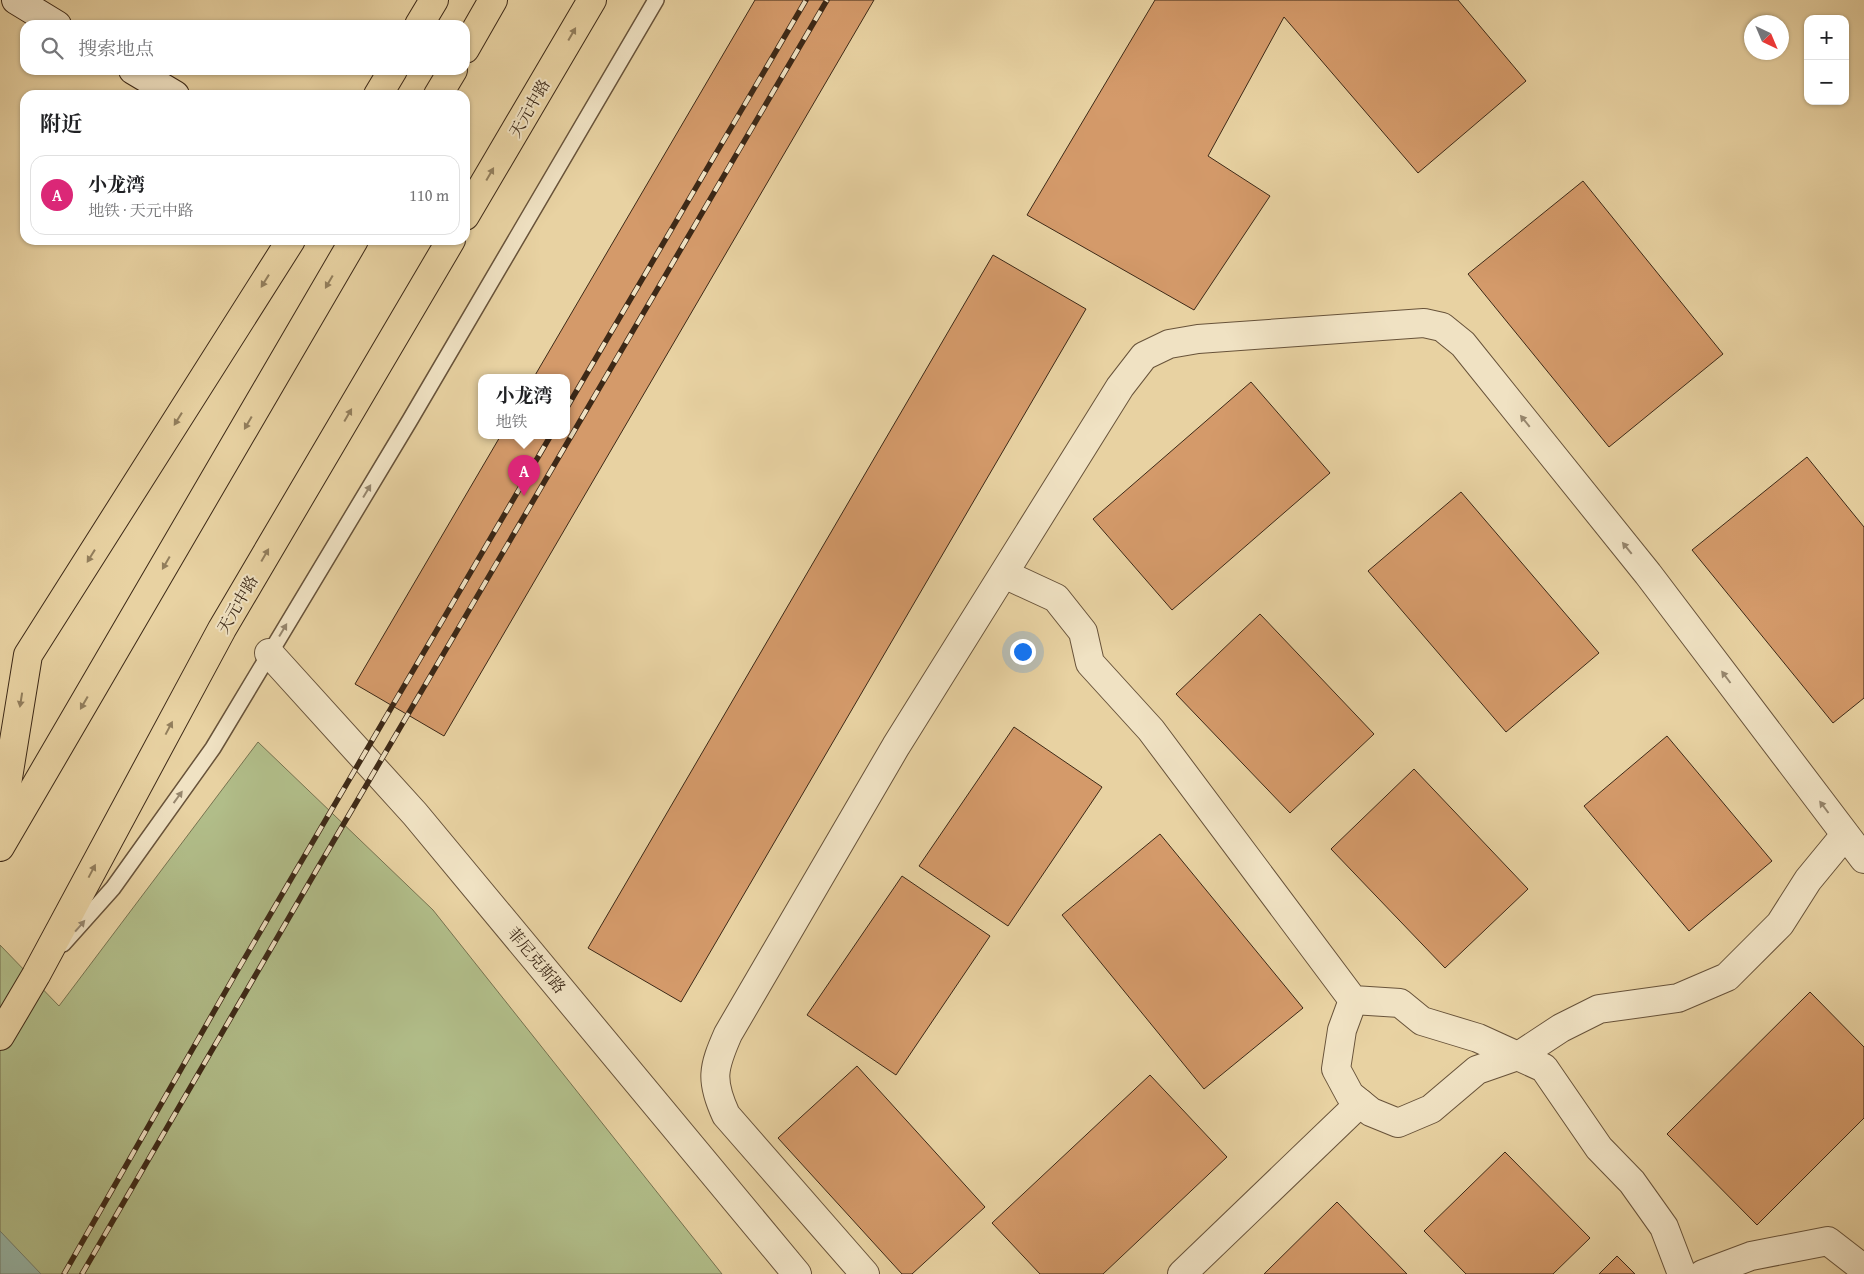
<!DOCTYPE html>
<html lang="zh">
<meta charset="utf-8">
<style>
:root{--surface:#fff;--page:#f2f2f2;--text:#202124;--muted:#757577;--line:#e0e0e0;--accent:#db2777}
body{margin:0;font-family:"Gentium Book Plus","Noto Serif SC",serif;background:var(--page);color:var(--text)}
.controls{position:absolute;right:15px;top:15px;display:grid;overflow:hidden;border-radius:10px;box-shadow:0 1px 4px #0004}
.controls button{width:45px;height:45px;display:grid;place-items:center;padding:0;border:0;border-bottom:1px solid var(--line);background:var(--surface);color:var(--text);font:25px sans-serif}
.compass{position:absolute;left:1744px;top:15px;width:45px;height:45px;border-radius:50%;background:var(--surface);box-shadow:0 1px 4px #0004;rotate:136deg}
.you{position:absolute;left:1022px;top:651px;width:18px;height:18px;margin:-12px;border:4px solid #fff;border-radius:50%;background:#1a73e8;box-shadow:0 0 0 8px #1a73e833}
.badge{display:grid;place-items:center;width:32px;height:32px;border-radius:50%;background:var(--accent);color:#fff;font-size:16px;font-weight:700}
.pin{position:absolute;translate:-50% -41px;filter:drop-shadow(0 1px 2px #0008)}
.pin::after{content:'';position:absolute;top:26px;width:18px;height:15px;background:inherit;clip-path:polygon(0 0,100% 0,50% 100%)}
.popup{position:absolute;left:478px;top:374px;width:92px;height:65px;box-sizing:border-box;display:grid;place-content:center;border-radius:10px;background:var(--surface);filter:drop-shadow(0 1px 4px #0005);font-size:16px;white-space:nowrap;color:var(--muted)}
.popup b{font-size:19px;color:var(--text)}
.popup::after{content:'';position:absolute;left:50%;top:100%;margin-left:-10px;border:10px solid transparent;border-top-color:var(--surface)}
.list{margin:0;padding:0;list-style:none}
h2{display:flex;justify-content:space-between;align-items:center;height:65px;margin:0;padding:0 20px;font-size:21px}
h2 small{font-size:16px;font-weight:400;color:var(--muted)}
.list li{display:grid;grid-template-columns:32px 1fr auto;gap:15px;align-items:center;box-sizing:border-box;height:80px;margin:0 10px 10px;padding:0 10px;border:1px solid var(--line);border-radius:15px}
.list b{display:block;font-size:19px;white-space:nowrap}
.list p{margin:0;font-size:16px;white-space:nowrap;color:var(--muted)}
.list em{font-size:16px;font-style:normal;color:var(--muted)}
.icon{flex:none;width:28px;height:28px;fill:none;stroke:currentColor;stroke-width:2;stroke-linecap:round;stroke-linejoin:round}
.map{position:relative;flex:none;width:1864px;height:1274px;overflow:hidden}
.search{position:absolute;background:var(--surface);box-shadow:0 1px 4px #0004;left:20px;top:20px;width:450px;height:55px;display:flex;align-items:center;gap:12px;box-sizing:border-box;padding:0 18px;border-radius:15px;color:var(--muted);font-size:19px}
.panel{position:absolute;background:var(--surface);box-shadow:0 1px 4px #0004;left:20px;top:90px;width:450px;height:155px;border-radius:15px}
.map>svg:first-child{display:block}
.green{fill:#b1bd89;stroke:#777350}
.water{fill:#97b7a9;stroke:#737e6f}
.building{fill:#d49a6a;stroke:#3d2917}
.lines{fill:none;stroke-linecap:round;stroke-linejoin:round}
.service-casing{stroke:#68533a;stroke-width:18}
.minor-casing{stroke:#68533a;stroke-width:30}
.secondary-casing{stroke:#3d2917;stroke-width:30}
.trunk-casing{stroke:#3d2917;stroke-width:30}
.service{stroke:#f0e2c3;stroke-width:15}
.minor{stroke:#f0e2c3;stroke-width:28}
.secondary{stroke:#f0e2c3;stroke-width:28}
.trunk{stroke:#e8d2a2;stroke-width:28}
.rail-casing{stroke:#3d2917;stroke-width:5.5}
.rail{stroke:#f0e2c3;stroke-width:4;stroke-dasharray:11;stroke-linecap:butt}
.oneway{fill:#927e5c}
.oneway2{fill:#96866d}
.labels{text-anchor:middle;stroke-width:4;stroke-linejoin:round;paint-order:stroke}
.street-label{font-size:16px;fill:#3d2917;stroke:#f0e2c3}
</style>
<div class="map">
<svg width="1864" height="1274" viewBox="0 0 1864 1274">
<rect width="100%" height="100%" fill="#e8d2a2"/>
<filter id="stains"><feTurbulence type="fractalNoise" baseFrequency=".004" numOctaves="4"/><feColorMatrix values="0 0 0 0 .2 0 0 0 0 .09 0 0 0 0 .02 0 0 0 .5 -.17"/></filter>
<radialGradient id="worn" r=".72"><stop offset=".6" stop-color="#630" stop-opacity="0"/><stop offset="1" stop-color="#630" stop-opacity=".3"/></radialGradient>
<!-- green -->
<polygon class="green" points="258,742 433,910 722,1274 0,1274 0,945 59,1006"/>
<!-- water -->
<polygon class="water" points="0,1231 41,1274 0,1274"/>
<!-- building -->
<g class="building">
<polygon points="755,0 874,0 444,736 355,684 501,435 566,435 566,377 534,377"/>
<polygon points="1155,0 1458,0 1526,81 1418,173 1284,17 1208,156 1270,196 1194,310 1027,215"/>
<polygon points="1583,181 1723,354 1609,447 1468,274"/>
<polygon points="993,255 1086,309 681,1002 588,948"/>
<polygon points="1251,382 1330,473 1172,610 1093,519"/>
<polygon points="1807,457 1864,527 1864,698 1833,723 1692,550"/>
<polygon points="1461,492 1599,653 1506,732 1368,571"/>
<polygon points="1260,614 1374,734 1290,813 1176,694"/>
<polygon points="1014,727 1102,787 1008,926 919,866"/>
<polygon points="1667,736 1772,861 1689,931 1584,806"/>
<polygon points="1414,769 1528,889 1445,968 1331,849"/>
<polygon points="1160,834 1303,1008 1204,1089 1062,915"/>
<polygon points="902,876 990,936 896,1075 807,1015"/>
<polygon points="1810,992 1864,1047 1864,1118 1757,1225 1667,1134"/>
<polygon points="857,1066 985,1207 912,1274 902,1274 778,1138"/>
<polygon points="1150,1075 1227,1157 1103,1274 1040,1274 992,1223"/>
<polygon points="1505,1152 1590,1238 1553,1274 1466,1274 1424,1231"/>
<polygon points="1337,1202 1407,1274 1264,1274"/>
<polygon points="1617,1256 1635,1274 1599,1274"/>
</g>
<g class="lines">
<defs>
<polyline id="service" points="63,944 113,888 213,748 410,420 656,0"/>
<g id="minor">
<polyline points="1004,574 1056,598 1083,632 1090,663 1151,730 1353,1000 1400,1003 1422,1021 1478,1038 1544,1068 1599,1148 1632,1182 1664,1227 1682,1274"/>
<polyline points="269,653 415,814 797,1274"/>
<polyline points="1353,1000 1342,1030 1336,1069 1350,1095 1371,1112 1398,1123 1431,1109 1477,1070 1520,1055 1561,1028 1599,1009 1678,998 1727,977 1780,924 1808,880 1845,835"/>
<path d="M 865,1274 L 726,1115 C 710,1080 713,1068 728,1034 L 896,746 L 1120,387 L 1144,356 L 1169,344 L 1198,339 L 1424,323 L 1442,327 L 1463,344 L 1648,574 L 1864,859"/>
<polyline points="1182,1274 1360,1103"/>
<polyline points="1703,1274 1751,1256 1828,1241 1864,1269"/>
</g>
<g id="secondary">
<polyline points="16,0 57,25"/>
<polyline points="133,70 175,95"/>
</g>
<g id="trunk">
<polyline points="419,25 434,0"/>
<polyline points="465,49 493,0"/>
<polyline points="378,95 393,70"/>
<polyline points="438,95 453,70"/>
<polyline points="465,216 592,0"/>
<polyline points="0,827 28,655 291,240"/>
<polyline points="0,847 354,240"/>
<polyline points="0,1036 36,975 222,629 451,240"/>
</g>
</defs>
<!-- service casing -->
<use href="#service" class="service-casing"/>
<!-- minor casing -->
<use href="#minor" class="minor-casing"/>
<!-- secondary casing -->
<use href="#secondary" class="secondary-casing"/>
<!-- trunk casing -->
<use href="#trunk" class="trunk-casing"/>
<!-- service -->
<use href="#service" class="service"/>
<!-- minor -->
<use href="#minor" class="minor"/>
<!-- secondary -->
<use href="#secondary" class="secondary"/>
<!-- trunk -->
<use href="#trunk" class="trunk"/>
<defs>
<g id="rail">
<polyline points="566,409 806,0"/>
<polyline points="64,1274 236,973 551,435"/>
<polyline points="82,1274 316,871 827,0"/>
</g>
</defs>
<!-- rail casing -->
<use href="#rail" class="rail-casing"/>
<!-- rail -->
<use href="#rail" class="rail"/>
</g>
<!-- one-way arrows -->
<defs><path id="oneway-solid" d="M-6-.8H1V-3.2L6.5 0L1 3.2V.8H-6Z" transform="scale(1.25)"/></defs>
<g class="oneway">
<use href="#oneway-solid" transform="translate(572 34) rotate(-60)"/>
<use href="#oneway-solid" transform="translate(490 174) rotate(-60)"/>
<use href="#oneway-solid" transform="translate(265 281) rotate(122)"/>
<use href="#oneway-solid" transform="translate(329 282) rotate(120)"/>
<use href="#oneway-solid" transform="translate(348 415) rotate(-60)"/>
<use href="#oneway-solid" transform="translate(178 419) rotate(122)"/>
<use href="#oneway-solid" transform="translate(248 423) rotate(120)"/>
<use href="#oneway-solid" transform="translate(265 555) rotate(-60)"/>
<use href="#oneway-solid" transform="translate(91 556) rotate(122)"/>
<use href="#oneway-solid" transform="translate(166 563) rotate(120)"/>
<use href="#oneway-solid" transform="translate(21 700) rotate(99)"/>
<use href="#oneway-solid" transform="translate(84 703) rotate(120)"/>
<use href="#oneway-solid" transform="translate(169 728) rotate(-62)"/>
<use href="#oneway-solid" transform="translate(92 871) rotate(-62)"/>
</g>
<g class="oneway2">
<use href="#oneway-solid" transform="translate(1525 421) rotate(-129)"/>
<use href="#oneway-solid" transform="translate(367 491) rotate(-59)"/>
<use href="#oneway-solid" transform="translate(1627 548) rotate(-129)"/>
<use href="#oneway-solid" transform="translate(283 630) rotate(-59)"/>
<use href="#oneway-solid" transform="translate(1726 677) rotate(-127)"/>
<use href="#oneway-solid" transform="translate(178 797) rotate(-54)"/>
<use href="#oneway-solid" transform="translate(1824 807) rotate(-127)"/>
<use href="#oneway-solid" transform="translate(80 926) rotate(-49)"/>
</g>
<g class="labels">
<!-- street labels -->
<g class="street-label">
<text transform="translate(529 108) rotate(-60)" y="6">天元中路</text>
<text transform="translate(237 604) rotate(-60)" y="6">天元中路</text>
<text transform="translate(537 960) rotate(50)" y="6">菲尼克斯路</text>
</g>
</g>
<rect width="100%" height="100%" filter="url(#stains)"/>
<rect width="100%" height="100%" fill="url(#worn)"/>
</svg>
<div class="controls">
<button>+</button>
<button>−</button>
</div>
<svg class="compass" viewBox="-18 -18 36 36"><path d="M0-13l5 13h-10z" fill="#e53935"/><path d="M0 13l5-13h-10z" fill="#757577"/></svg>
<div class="you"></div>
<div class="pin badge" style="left:524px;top:496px">A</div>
<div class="popup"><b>小龙湾</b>地铁</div>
<div class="search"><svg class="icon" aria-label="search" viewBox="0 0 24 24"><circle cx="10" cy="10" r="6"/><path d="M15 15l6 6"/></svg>搜索地点</div>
<section class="panel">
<h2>附近<small></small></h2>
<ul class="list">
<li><span class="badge">A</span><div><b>小龙湾</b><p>地铁 · 天元中路</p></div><em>110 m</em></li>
</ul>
</section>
</div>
